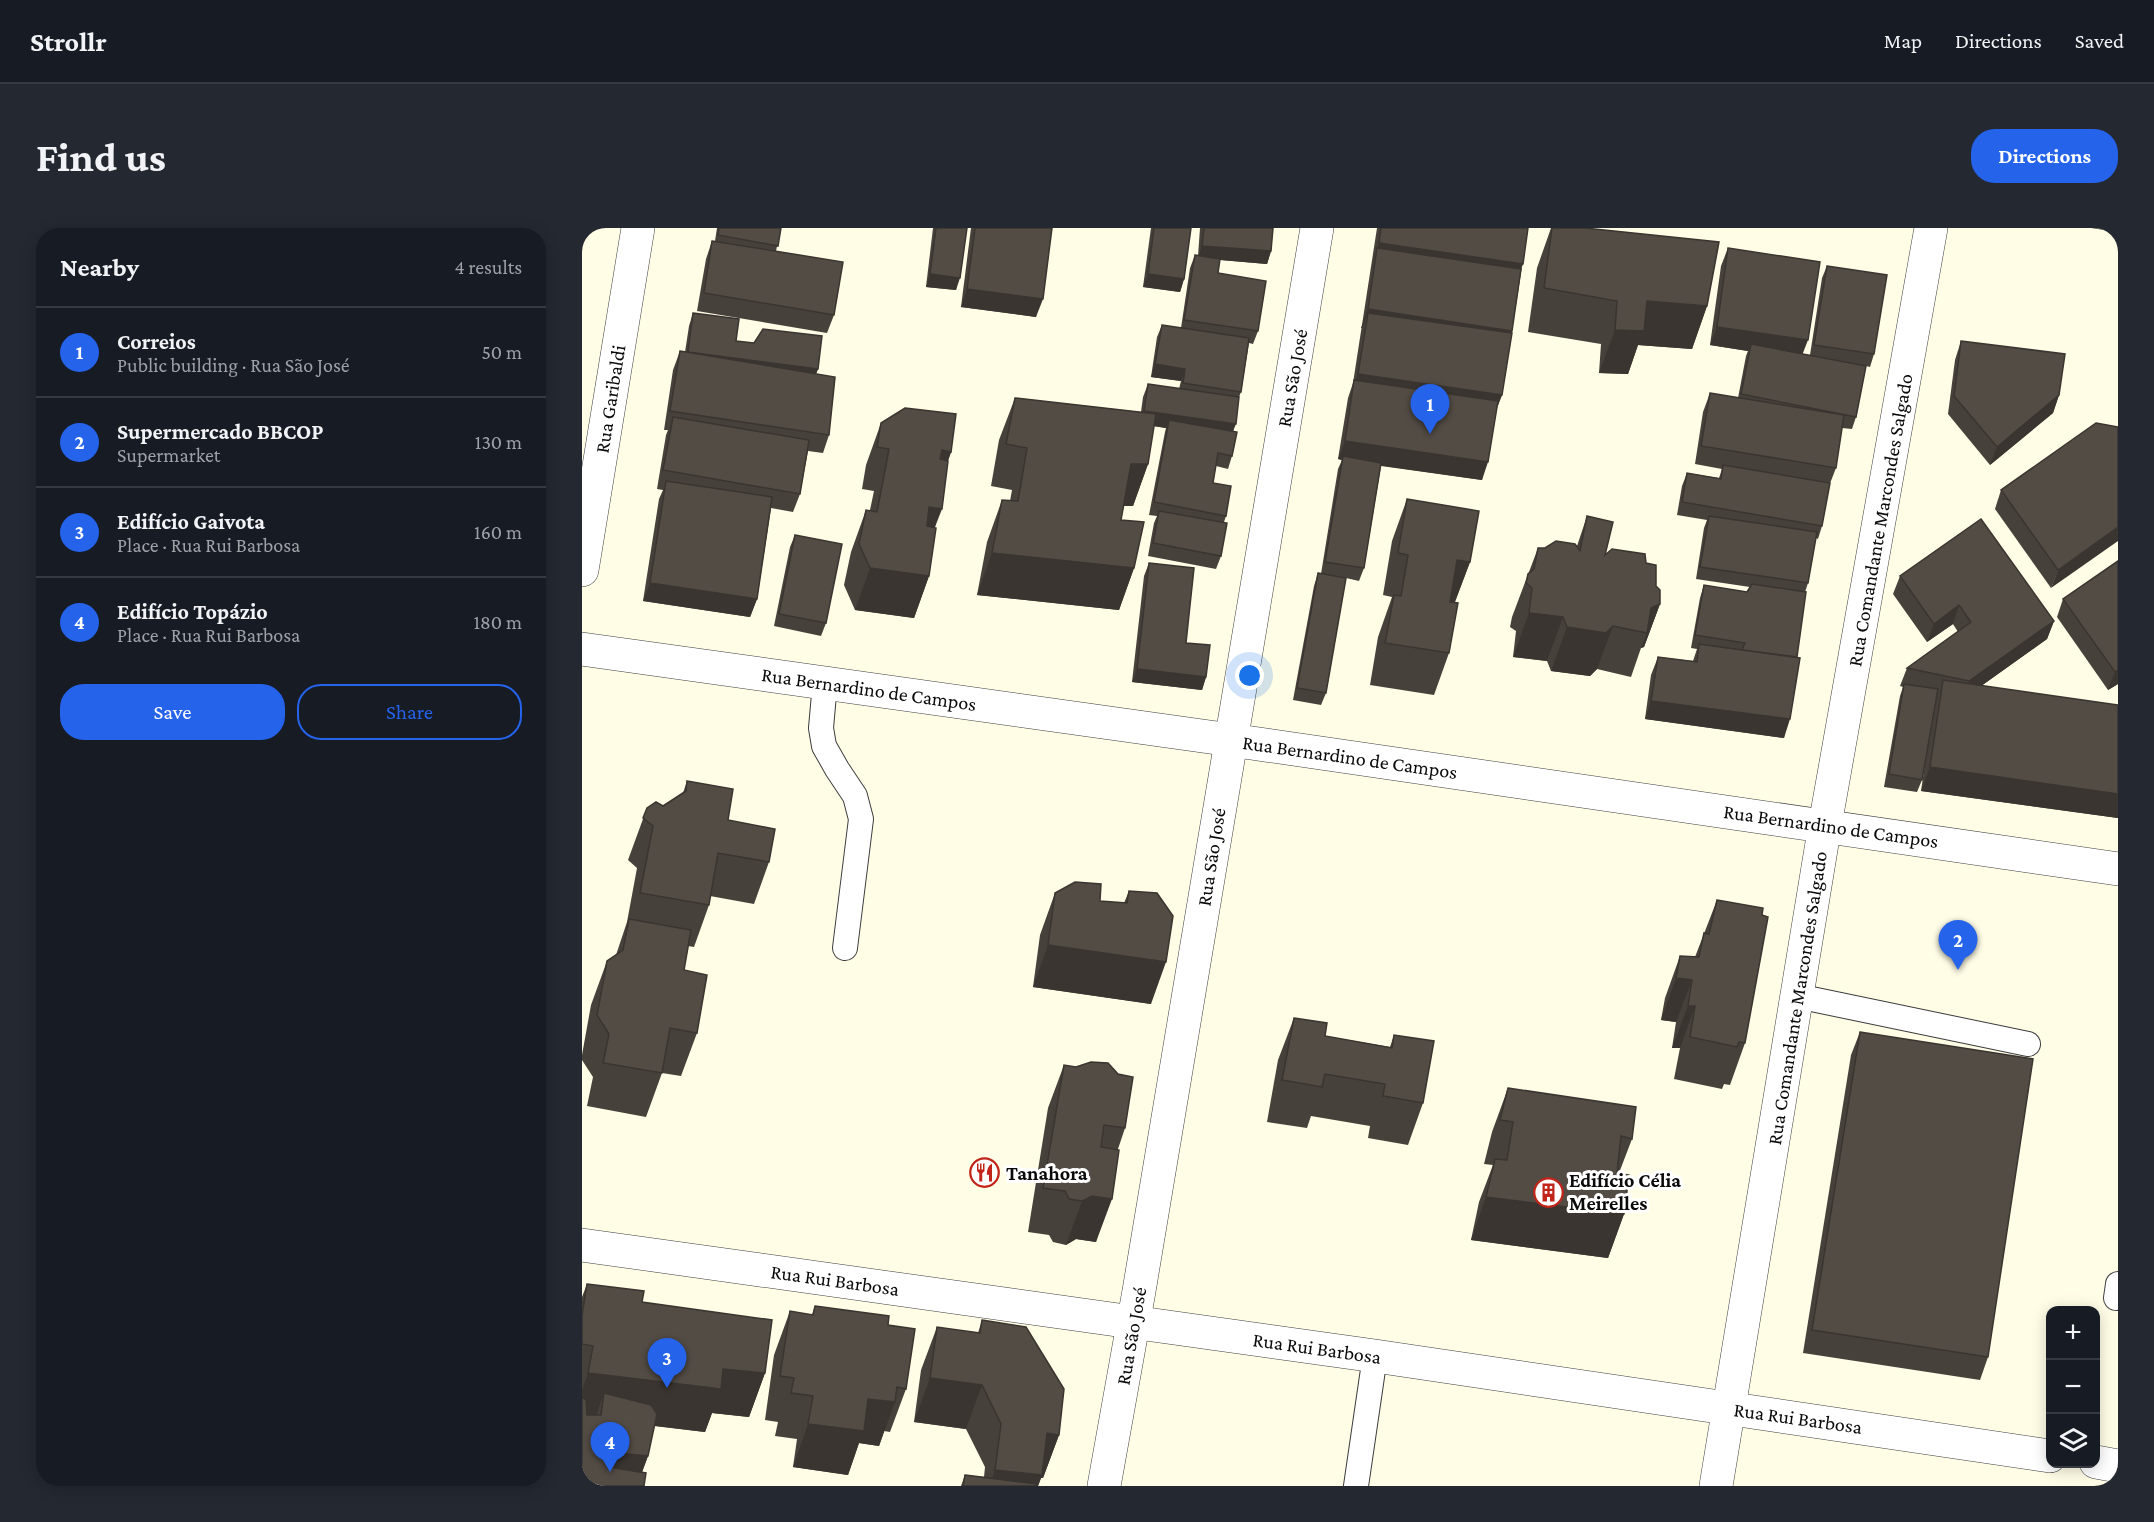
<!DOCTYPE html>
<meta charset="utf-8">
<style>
:root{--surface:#171b24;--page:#242831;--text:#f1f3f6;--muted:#9ea1a6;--line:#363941;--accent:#2563eb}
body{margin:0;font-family:"Crimson Pro",serif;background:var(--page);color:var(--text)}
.controls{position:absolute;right:18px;bottom:18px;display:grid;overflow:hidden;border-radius:12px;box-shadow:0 3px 15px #0003}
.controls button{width:54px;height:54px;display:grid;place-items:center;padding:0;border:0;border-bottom:2px solid var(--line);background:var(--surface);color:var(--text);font:30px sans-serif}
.you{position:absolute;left:668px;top:448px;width:21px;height:21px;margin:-15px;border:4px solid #fff;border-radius:50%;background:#1a73e8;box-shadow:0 0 0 9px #1a73e833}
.badge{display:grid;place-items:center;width:39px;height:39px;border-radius:50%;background:var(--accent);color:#fff;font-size:20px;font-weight:700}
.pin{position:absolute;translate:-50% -50px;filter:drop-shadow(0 2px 3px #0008)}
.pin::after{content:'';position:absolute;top:32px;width:21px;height:18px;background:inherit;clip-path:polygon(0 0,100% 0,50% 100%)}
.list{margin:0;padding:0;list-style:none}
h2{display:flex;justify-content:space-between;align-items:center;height:78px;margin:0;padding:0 24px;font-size:26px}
h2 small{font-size:20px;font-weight:400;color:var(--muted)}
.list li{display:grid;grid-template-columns:39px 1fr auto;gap:18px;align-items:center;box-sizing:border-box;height:90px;padding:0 24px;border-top:2px solid var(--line)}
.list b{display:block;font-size:22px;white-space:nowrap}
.list p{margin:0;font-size:20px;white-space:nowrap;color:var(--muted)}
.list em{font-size:20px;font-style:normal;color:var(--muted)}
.actions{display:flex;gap:12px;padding:18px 24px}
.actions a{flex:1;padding:14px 0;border:2px solid var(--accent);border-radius:24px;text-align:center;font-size:21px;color:var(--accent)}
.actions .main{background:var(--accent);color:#fff}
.icon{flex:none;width:33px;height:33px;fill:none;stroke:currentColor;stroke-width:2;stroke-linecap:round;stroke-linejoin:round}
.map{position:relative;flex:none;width:1536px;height:1258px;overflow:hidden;border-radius:24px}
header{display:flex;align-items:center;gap:36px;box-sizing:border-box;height:84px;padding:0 30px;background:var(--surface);border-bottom:2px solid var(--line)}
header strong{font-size:28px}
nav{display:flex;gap:33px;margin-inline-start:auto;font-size:21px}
.intro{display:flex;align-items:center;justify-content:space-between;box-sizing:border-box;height:144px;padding:0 36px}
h1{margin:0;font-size:42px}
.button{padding:15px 27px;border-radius:24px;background:var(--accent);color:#fff;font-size:21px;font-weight:700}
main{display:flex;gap:36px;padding:0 36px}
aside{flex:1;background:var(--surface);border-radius:24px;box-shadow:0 3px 15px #0003}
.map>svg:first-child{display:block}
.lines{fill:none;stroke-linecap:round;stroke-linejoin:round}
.service-casing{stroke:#3d3d3d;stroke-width:26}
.minor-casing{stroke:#3d3d3d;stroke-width:34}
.service{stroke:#fff;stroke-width:24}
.minor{stroke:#fff;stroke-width:33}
.wall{fill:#47413b}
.shaded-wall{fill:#3a3530}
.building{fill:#534c45;stroke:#3a3530;stroke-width:1.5}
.labels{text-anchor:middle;stroke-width:6;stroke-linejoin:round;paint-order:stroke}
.street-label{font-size:20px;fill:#0a0a0a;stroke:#fff}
.poi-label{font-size:20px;font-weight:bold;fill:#0a0a0a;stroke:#fff;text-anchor:start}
</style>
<header>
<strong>Strollr</strong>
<nav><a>Map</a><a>Directions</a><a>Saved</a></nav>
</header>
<div class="intro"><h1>Find us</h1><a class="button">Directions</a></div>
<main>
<aside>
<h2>Nearby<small>4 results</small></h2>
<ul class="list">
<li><span class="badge">1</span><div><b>Correios</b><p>Public building · Rua São José</p></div><em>50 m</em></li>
<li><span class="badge">2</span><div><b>Supermercado BBCOP</b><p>Supermarket</p></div><em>130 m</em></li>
<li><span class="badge">3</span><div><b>Edifício Gaivota</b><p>Place · Rua Rui Barbosa</p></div><em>160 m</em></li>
<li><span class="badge">4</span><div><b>Edifício Topázio</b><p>Place · Rua Rui Barbosa</p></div><em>180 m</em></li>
</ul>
<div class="actions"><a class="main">Save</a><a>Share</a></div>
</aside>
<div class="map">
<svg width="1536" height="1258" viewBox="0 0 1536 1258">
<rect width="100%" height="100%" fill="#fffde6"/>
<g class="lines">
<defs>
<g id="service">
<polyline points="243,455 239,500 242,518 255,541 273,568 279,591 263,720"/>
<polyline points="1215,768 1446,816"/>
<polyline points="1534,1070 1536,1056"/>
<polyline points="774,1258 793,1128"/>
</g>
<g id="minor">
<polyline points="0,342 56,0"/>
<polyline points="0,421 649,512 1536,641"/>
<polyline points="0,1017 793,1128 1468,1228"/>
<polyline points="1514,1234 1536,1238"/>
<polyline points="522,1258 557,1063 735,0"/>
<polyline points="1134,1258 1243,597 1349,0"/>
</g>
</defs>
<!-- service casing -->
<use href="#service" class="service-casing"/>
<!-- minor casing -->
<use href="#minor" class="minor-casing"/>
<!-- service -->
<use href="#service" class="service"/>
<!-- minor -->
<use href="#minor" class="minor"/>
</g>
<!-- wall -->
<g class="wall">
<polygon points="135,0 199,0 194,23 252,87 245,105 115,83 124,31 130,13 133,13"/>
<polygon points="351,0 385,0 374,62 344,59"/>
<polygon points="389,0 470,0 454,89 379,79"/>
<polygon points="569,0 609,0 602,51 598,64 561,59"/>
<polygon points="618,0 691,0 689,23 685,36 638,32 636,45 676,103 671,116 667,115 659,164 657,169 651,204 650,228 646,241 634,238 631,255 644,288 642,294 639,328 634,341 566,328 572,295 575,288 567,287 583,204 584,200 572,198 566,236 551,278 542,278 539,292 552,340 537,382 395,367 405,314 420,272 428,273 430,262 409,258 417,212 433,170 559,184 561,169 566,156 597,161 599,153 569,149 575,109 580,97 599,100 608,40 613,27 616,28"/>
<polygon points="795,0 946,0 920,167 914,182 900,252 799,238 782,340 777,353 764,350 744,465 739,477 711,472 732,358 736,345 739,346 756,241 760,232 756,231 766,170 771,155"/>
<polygon points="969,0 1003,0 1125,78 1110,121 1056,117 1046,146 1017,145 1019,116 946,104 955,40"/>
<polygon points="1146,20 1221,126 1228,127 1240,50 1245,38 1292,126 1288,139 1284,138 1274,189 1270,201 1260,200 1254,240 1247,258 1240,298 1236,311 1234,310 1226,355 1223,364 1202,510 1063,491 1069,447 1076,429 1111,433 1115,421 1109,420 1118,370 1122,357 1165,364 1168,359 1114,351 1122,300 1125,292 1095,287 1100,258 1105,245 1137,250 1140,241 1113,236 1121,184 1128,165 1156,170 1164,128 1166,123 1128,117 1139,38"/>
<polygon points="111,85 154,113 236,141 234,146 247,207 241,225 226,223 218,266 211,284 189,280 175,371 168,389 61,373 77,271 81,262 75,261 84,207 86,202 82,202 91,142 98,123 103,124 107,98"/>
<polygon points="1379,113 1477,167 1471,185 1408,237 1366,186 1373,132"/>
<polygon points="299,195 369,224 366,233 353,299 347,348 332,390 273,382 262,357 269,324 284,282 288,282 292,263 280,261 284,237"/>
<polygon points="1536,199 1469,360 1413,281 1419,262"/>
<polygon points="825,271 888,334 873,374 867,425 852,467 788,457 796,409 810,369 801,367 810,313"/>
<polygon points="1005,288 1023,327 1064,335 1074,358 1078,376 1062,419 1059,420 1049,449 1015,441 1008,448 969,443 965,433 931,429 934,403 928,399 930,389 956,320 963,320 995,318"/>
<polygon points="213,307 244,395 239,408 192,398 208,319"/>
<polygon points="1536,333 1536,456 1526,462 1475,389 1481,371"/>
<polygon points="567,335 604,415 624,449 620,462 550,454 562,348"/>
<polygon points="1318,348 1472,393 1465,411 1399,458 1536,477 1536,590 1339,563 1345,522 1340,552 1335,564 1302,559 1318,468 1321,459 1318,458 1325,440 1376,404 1371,396 1345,414 1311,366"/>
<polygon points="105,553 187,634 172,676 128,668 127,677 112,719 106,718 102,742 115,805 99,848 80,845 64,889 5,878 11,849 0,832 0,827 9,777 25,733 34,727 45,694 55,640 46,632 65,580 81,578 101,565"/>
<polygon points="547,663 569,776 451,759 458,707 473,665 518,673 542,675"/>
<polygon points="1135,672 1180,687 1163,815 1148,857 1142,856 1140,861 1092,851 1098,820 1090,820 1094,794 1079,792 1083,770 1098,728 1113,729"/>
<polygon points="712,790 743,808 808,819 812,807 841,875 826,917 786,910 788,898 729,888 725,900 685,894 696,832"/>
<polygon points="1278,804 1406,1129 1398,1152 1221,1125 1269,827"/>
<polygon points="482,837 494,839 543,900 536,921 514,1014 494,1011 484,1017 471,1014 467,1007 446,1004 466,880"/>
<polygon points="926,860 1050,911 1037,945 1042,986 1026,1030 889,1012 897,974 911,937 902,936 910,904"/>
<polygon points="5,1056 60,1074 183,1145 167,1189 130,1185 123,1204 72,1198 66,1228 60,1244 0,1258 0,1069"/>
<polygon points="233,1078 306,1097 324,1161 308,1204 302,1203 297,1218 277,1215 266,1247 211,1239 215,1211 193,1208 196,1194 183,1192 192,1127 208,1083 230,1087"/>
<polygon points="400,1092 477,1207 461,1250 459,1250 456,1258 379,1258 383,1247 402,1249 403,1239 384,1201 332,1194 339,1142 355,1099 396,1105"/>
</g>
<!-- shaded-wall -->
<g class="shaded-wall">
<polygon points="1509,0 1536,0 1536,4"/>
<polygon points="797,15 941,36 934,54 795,20 790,33"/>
<polygon points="620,18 689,23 685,36 616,30"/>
<polygon points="348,46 378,50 374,62 344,59"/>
<polygon points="566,46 602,51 598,64 561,59"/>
<polygon points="385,61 461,71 454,89 379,79"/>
<polygon points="1065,73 1125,78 1110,121 1056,117 1046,146 1017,145 1033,102"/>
<polygon points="786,81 930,103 923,121 786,85 780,100 779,100"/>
<polygon points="1135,99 1226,112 1219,130 1169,116 1166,123 1128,117"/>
<polygon points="106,124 236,141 231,153"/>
<polygon points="573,136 603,141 599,153 569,149"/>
<polygon points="776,146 920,167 913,185 771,161"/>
<polygon points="1477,167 1471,185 1408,237 1415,219"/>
<polygon points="562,183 654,196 649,208 587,192 584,200 557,196"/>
<polygon points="763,213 906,234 900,252 760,232 761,228 760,232 756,231"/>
<polygon points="360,222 369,224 354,266"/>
<polygon points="549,236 566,236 551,278 534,278"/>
<polygon points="347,279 360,281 344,322 332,321"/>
<polygon points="1536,299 1536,313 1469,360 1476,342"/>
<polygon points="410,325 552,340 537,382 395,367"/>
<polygon points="875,332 888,334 872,376 860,374"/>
<polygon points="288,340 347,348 332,390 273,382"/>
<polygon points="68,355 175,371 168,389 61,373"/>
<polygon points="1078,376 1062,419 1059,420 1065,405 1069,380"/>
<polygon points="1377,377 1371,396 1345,414 1352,396"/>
<polygon points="947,385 981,389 965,433 931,429"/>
<polygon points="1472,393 1465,411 1381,471 1387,453"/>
<polygon points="1031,398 1015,441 1008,448 969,443 985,399"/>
<polygon points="555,441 624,449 620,462 550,454"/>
<polygon points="1536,442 1536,456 1526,462 1533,444"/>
<polygon points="1069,473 1208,491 1202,510 1063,491"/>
<polygon points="1348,539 1536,566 1536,590 1339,563"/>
<polygon points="466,717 584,734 569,776 451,759"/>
<polygon points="1094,750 1110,752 1094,794 1079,792"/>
<polygon points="1106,778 1113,778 1098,820 1090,820"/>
<polygon points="510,968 530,971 514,1014 494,1011 484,1017 500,973"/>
<polygon points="904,969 1042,986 1026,1030 889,1012"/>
<polygon points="141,1141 183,1145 167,1189 130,1185 123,1204 17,1191 22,1165 13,1191 0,1189 0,1162 6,1145"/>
<polygon points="348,1150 400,1157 384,1201 332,1194"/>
<polygon points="286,1171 313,1174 297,1218 277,1215 266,1247 211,1239 226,1196"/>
<polygon points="465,1205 477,1207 461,1250 459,1250 456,1258 408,1258 413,1242"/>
<polygon points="36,1225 66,1228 55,1258 24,1258"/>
</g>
<!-- building -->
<g class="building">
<polygon points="137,0 199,0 196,18 136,7"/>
<polygon points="354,0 385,0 378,50 348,46"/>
<polygon points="393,0 470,0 461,71 385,61"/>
<polygon points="572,0 609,0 602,51 566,46"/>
<polygon points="622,0 691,0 689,23 620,18"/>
<polygon points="799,0 946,0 941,36 797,15"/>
<polygon points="970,0 1003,0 1137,14 1125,78 1065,73 1062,103 1033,102 1035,73 962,60"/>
<polygon points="130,13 261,34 252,87 122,65"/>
<polygon points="795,20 939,41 930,103 786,81"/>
<polygon points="1146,20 1238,34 1226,112 1135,99"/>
<polygon points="613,27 638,31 636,45 684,53 676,103 602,92"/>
<polygon points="1245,38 1305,47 1292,126 1232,117"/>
<polygon points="111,85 157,91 154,113 172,115 181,101 240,108 236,141 106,124"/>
<polygon points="786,85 930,105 920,167 776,146"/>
<polygon points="580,97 667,110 659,164 601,155 603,141 573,136"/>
<polygon points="1379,113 1483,126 1477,167 1415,219 1372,168"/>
<polygon points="1169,116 1284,138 1274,189 1159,166"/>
<polygon points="98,123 253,149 247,207 88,183"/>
<polygon points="772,152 916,173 906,234 763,213"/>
<polygon points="566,156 657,169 654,196 562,183"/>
<polygon points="1128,165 1262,187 1254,240 1119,218"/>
<polygon points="433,170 574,186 566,236 549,236 539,292 562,294 552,340 410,325 420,272 436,273 445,220 424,216"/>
<polygon points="323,180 374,186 369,224 360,222 358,231 366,233 360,281 347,279 345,298 354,300 347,348 288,340 277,316 284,282 295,284 307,221 295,219 299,195"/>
<polygon points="91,189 227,212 218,266 81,242"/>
<polygon points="587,192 655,204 650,228 636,225 631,255 649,258 644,288 572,274"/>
<polygon points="1514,195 1536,199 1536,299 1476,342 1419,262"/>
<polygon points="761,228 799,235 782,340 743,334"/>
<polygon points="1141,237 1248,255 1240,298 1100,274 1105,245 1139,251"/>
<polygon points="84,253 190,269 175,371 68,355"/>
<polygon points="825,271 897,283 888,334 875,332 868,374 876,375 867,425 803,415 812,367 819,368 826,327 816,325"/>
<polygon points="577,283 645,295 639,328 571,315"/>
<polygon points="1005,288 1031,294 1023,327 1030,321 1063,326 1064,335 1074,337 1074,358 1078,362 1078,376 1069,380 1065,405 1031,398 1024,405 985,399 981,389 947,385 950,360 944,355 946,346 952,341 956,320 963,320 974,313 993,316 998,323"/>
<polygon points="1127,288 1235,304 1226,355 1118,339"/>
<polygon points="1399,291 1472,393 1387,453 1325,440 1389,394 1377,377 1352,396 1318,348"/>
<polygon points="213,307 260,316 244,395 197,386"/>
<polygon points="1536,333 1536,442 1533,444 1481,371"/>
<polygon points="567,335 612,340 604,415 628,417 624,449 555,441"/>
<polygon points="736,345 764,350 744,465 715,460"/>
<polygon points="1170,356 1224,364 1215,429 1160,422 1163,415 1113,407 1122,357 1165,364"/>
<polygon points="1117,416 1218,430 1208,491 1069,473 1076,429 1115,434"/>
<polygon points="1361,452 1536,477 1536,566 1348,539"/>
<polygon points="1322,456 1356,461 1340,552 1307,546"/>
<polygon points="105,553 151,561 146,592 193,601 187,634 136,625 127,677 58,665 71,598 61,590 65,580 74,574 81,578 104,563"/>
<polygon points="493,654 519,656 518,673 545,675 547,663 575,665 591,688 584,734 466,717 473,665"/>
<polygon points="1135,672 1181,680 1180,687 1186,689 1163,815 1157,814 1155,819 1108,809 1113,778 1106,778 1110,752 1094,750 1098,728 1117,729 1122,705 1127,706"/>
<polygon points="47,691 109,702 102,742 125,747 115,805 88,800 80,845 21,835 27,806 15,787 25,733 41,722"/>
<polygon points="712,790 745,795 743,808 810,820 812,807 852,813 841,875 801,868 803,856 743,846 740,859 700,852"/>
<polygon points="1278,804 1451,831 1406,1129 1230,1102"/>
<polygon points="509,834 526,835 536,846 551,849 543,900 522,897 519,919 537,922 530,971 510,968 500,973 487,971 483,963 461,960 482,837 494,839"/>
<polygon points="926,860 1054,879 1050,911 1039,908 1035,945 1047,947 1042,986 904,969 913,931 925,932 931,894 918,892"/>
<polygon points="5,1056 62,1063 60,1074 190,1092 183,1145 141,1141 139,1161 6,1145 11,1118 0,1116 0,1088"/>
<polygon points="233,1078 307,1088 306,1097 333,1101 324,1161 315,1159 313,1174 286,1171 282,1203 226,1196 231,1168 209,1165 212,1150 198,1148 208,1083 231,1087"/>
<polygon points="400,1092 444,1099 482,1161 477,1207 465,1205 460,1247 413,1242 419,1196 400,1157 348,1150 355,1099 398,1105"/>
<polygon points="22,1165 69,1177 75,1186 66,1228 36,1225 32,1240 64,1245 62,1258 0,1258 0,1169 4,1172 5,1187 19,1187"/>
<polygon points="383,1247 455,1256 455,1258 381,1258"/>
</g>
<!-- icons -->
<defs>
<symbol id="restaurant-ring" viewBox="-11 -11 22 22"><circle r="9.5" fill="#fff" stroke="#c1251a" stroke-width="1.5"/><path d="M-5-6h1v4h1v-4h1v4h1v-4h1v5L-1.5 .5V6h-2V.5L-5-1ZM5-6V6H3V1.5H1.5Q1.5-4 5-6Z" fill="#c1251a"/></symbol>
<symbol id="building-ring" viewBox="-11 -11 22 22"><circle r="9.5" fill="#fff" stroke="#c1251a" stroke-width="1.5"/><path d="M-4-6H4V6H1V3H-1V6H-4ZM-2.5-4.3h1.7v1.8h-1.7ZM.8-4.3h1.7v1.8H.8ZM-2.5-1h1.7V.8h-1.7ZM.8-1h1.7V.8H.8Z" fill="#c1251a"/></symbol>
</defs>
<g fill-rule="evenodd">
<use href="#restaurant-ring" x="386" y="928" width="33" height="33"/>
<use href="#building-ring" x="950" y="948" width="33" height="33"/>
</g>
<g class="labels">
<!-- street labels -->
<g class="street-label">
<text transform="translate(710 150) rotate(-80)" y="7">Rua São José</text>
<text transform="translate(28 171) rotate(-81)" y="7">Rua Garibaldi</text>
<text transform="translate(1298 292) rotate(-80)" y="7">Rua Comandante Marcondes Salgado</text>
<text transform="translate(287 461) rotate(8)" y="7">Rua Bernardino de Campos</text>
<text transform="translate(768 529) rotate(8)" y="7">Rua Bernardino de Campos</text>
<text transform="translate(1249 598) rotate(8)" y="7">Rua Bernardino de Campos</text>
<text transform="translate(629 629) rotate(-81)" y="7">Rua São José</text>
<text transform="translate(1215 770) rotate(-81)" y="7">Rua Comandante Marcondes Salgado</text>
<text transform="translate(253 1052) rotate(8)" y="7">Rua Rui Barbosa</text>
<text transform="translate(549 1108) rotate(-80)" y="7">Rua São José</text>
<text transform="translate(735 1120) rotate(8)" y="7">Rua Rui Barbosa</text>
<text transform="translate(1216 1190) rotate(8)" y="7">Rua Rui Barbosa</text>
</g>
<!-- poi labels -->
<g class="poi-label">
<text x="424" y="952">Tanahora</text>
<text x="987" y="959">Edifício Célia<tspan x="987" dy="23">Meirelles</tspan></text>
</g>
</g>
</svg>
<div class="controls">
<button>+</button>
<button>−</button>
<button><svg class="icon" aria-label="layers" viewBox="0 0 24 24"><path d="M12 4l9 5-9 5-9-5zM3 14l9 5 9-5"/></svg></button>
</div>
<div class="you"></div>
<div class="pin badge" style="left:848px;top:206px">1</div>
<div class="pin badge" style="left:1376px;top:742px">2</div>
<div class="pin badge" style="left:85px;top:1160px">3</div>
<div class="pin badge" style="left:28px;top:1244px">4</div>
</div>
</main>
